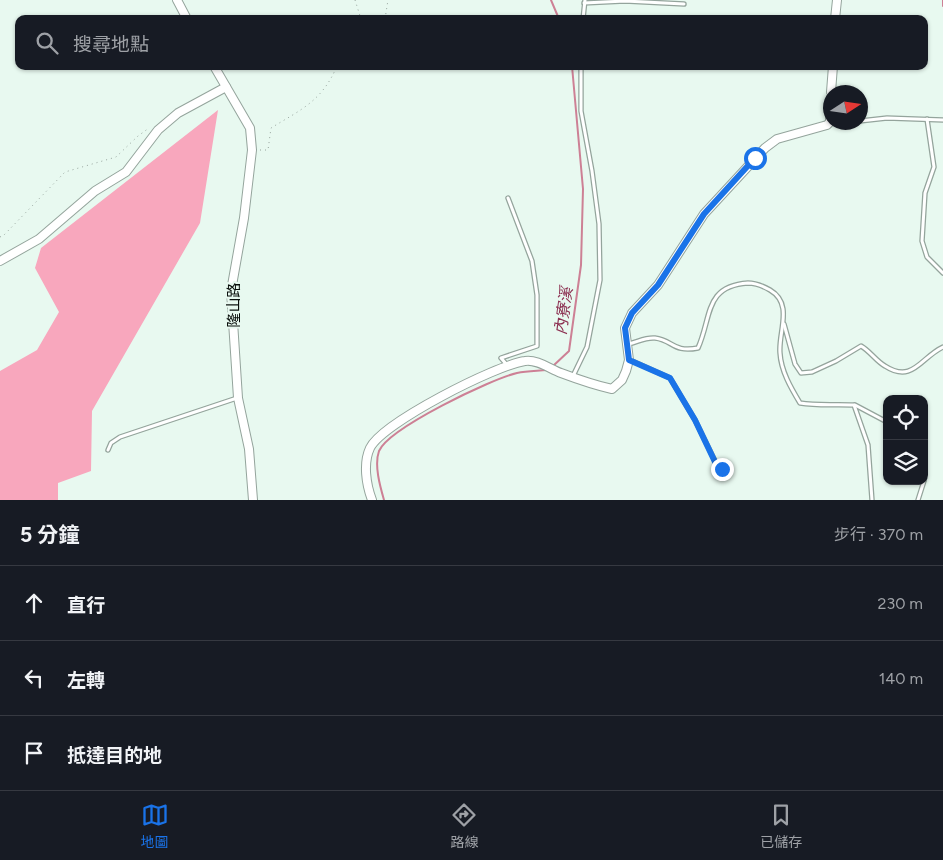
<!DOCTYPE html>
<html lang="zh-TW">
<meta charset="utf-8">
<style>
:root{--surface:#171b24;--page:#20242c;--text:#f1f3f6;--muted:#9ea1a6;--line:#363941;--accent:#1a73e8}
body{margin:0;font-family:Figtree,"Noto Sans TC",sans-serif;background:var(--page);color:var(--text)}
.controls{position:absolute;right:15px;bottom:15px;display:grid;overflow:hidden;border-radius:10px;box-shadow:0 1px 4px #0004}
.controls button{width:45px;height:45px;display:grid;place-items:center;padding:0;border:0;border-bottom:1px solid var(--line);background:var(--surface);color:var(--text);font:25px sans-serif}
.compass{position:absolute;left:823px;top:85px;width:45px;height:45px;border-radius:50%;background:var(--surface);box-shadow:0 1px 4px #0004;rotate:78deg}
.stop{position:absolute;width:15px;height:15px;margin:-11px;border:4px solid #1a73e8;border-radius:50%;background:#fff}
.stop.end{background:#1a73e8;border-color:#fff;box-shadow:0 1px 5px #0008}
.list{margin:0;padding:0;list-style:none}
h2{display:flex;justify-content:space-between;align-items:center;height:65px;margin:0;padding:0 20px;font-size:21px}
h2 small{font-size:16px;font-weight:400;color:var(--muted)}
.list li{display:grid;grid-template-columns:32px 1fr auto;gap:15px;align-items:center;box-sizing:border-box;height:75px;padding:0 20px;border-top:1px solid var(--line)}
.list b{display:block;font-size:19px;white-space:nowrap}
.list em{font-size:16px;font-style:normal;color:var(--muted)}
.icon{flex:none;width:28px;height:28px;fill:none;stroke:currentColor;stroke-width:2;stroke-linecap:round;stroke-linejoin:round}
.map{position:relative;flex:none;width:943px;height:500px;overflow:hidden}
.search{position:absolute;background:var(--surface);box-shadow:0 1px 4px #0004;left:15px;right:15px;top:15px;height:55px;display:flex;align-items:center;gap:12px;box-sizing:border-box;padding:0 18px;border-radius:10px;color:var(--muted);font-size:19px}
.sheet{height:290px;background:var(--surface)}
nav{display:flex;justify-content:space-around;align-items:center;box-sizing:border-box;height:70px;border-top:1px solid var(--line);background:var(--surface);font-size:14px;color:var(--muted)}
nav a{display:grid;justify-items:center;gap:2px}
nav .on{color:var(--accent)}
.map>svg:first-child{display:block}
.forest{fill:#f8a7bd}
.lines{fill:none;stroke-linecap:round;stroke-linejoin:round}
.stream{stroke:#cd8095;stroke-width:2}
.service-casing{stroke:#94a49c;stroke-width:5.5}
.tertiary-casing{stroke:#94a49c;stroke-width:10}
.path{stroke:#96a39c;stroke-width:1;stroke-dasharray:1 4;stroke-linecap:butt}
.service{stroke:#fff;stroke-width:3}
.tertiary{stroke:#fff;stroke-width:8}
.route{stroke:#1a73e8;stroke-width:6}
.labels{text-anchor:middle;stroke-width:4;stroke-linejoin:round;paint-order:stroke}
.street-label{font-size:15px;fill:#090e0b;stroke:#e8f9f0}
.water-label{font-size:16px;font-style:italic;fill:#8c3051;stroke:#e8f9f0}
</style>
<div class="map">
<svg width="943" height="500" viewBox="0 0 943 500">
<rect width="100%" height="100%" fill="#e8f9f0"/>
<!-- forest -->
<polygon class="forest" points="218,110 200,223 92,411 91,471 58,483 58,500 0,500 0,371 37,350 59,312 35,268 41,248"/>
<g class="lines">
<!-- stream -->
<g class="stream">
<polyline points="551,0 559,19"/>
<polyline points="943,0 943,6"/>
<polyline points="553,366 569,351 581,265 583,189 572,66"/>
<path d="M 384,500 C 380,486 374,465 379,451 C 389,428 491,379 517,373 C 527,371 537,371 547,370"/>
</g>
<defs>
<g id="service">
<polyline points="584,3 625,1 684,4"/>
<polyline points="583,19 585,0"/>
<polyline points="927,119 934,167 925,193 922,241 927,257 943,273"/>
<polyline points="860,121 887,118 943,120"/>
<polyline points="834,122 851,122"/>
<path d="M 784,324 L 795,364 L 801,373 L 812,372 L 836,361 L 861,346 C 870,351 876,361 885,366 C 913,384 921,357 943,347"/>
<path d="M 628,344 C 638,342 645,337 655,338 C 673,340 673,353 698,348 C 712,317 704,286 748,283 C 756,283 763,286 770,290 C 794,304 778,332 780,353 C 781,371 791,388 800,403 C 818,406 836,404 854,405 L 868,445 L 872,500"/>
<polyline points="630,360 670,378 695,420 716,463 722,469"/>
<polyline points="507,365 501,358 537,346 537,295 532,261 508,198"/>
<polyline points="573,376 587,347 600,280 599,224 592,171 581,111 581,66"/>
<polyline points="855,405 887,422"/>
<polyline points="108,450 111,443 120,437 237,398"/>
<polyline points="924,465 924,480"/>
<polyline points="918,500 924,481"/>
</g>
<g id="tertiary">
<polyline points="177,0 187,19"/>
<polyline points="835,19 837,0"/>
<polyline points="214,66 250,128 252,150 244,218 231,291 238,398 249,449 253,500"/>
<polyline points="831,92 833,66"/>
<polyline points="0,261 39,239 95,191 126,172 158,130 178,113 226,87"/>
<path d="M 372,500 C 366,484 363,463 370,448 C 382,423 496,365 525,361 C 537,359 550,369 561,373 C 577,379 594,385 612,389 L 622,380 L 626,371 L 629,360 L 625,328 L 632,313 L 658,285 L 704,214 L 765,148 L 777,139 L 827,125 L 830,122 L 830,111"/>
</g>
</defs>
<!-- service casing -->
<use href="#service" class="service-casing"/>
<!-- tertiary casing -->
<use href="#tertiary" class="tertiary-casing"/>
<!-- path -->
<g class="path">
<polyline points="355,0 361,19"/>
<polyline points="385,19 388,0"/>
<path d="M 260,150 L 268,150 L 271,128 C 302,109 322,101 337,66"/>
<polyline points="0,237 4,235 65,172 116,157 138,136 149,128"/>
</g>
<!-- service -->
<use href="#service" class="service"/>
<!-- tertiary -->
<use href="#tertiary" class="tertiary"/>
</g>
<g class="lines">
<!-- route -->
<polyline class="route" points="722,469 716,464 695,420 670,378 629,360 625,328 632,313 658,285 704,214 755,158"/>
</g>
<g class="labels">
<!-- street labels -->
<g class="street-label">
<text transform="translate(234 305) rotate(-90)" y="5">隆山路</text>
</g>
<!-- water labels -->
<g class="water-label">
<text transform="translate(563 311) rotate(-82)" y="6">內寮溪</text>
</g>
</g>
</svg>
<div class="controls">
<button><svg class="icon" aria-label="locate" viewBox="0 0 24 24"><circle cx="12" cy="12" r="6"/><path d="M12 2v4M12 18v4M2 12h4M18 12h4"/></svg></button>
<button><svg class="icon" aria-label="layers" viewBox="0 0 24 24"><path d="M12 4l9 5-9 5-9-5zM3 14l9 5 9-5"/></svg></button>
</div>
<svg class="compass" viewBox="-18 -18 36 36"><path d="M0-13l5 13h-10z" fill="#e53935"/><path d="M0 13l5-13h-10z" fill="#9ea1a6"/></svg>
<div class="stop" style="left:755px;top:158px"></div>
<div class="stop end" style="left:722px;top:469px"></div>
<div class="search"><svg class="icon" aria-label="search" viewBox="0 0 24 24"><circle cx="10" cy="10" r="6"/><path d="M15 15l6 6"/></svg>搜尋地點</div>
</div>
<section class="sheet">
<h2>5 分鐘<small>步行 · 370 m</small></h2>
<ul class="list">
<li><svg class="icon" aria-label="ahead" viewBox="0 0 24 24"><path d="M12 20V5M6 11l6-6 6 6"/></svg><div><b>直行</b></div><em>230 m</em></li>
<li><svg class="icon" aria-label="left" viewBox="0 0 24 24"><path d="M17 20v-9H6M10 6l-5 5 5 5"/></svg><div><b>左轉</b></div><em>140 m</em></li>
<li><svg class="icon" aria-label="arrive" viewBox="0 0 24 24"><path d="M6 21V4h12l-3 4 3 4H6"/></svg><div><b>抵達目的地</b></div></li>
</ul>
</section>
<nav>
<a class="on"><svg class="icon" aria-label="map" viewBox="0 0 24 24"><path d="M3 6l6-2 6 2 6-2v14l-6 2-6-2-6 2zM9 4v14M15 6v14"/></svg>地圖</a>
<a><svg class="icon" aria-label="directions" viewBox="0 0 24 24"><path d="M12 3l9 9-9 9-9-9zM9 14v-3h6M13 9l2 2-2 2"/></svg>路線</a>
<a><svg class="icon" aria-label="saved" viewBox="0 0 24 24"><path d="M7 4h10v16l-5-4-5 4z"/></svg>已儲存</a>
</nav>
